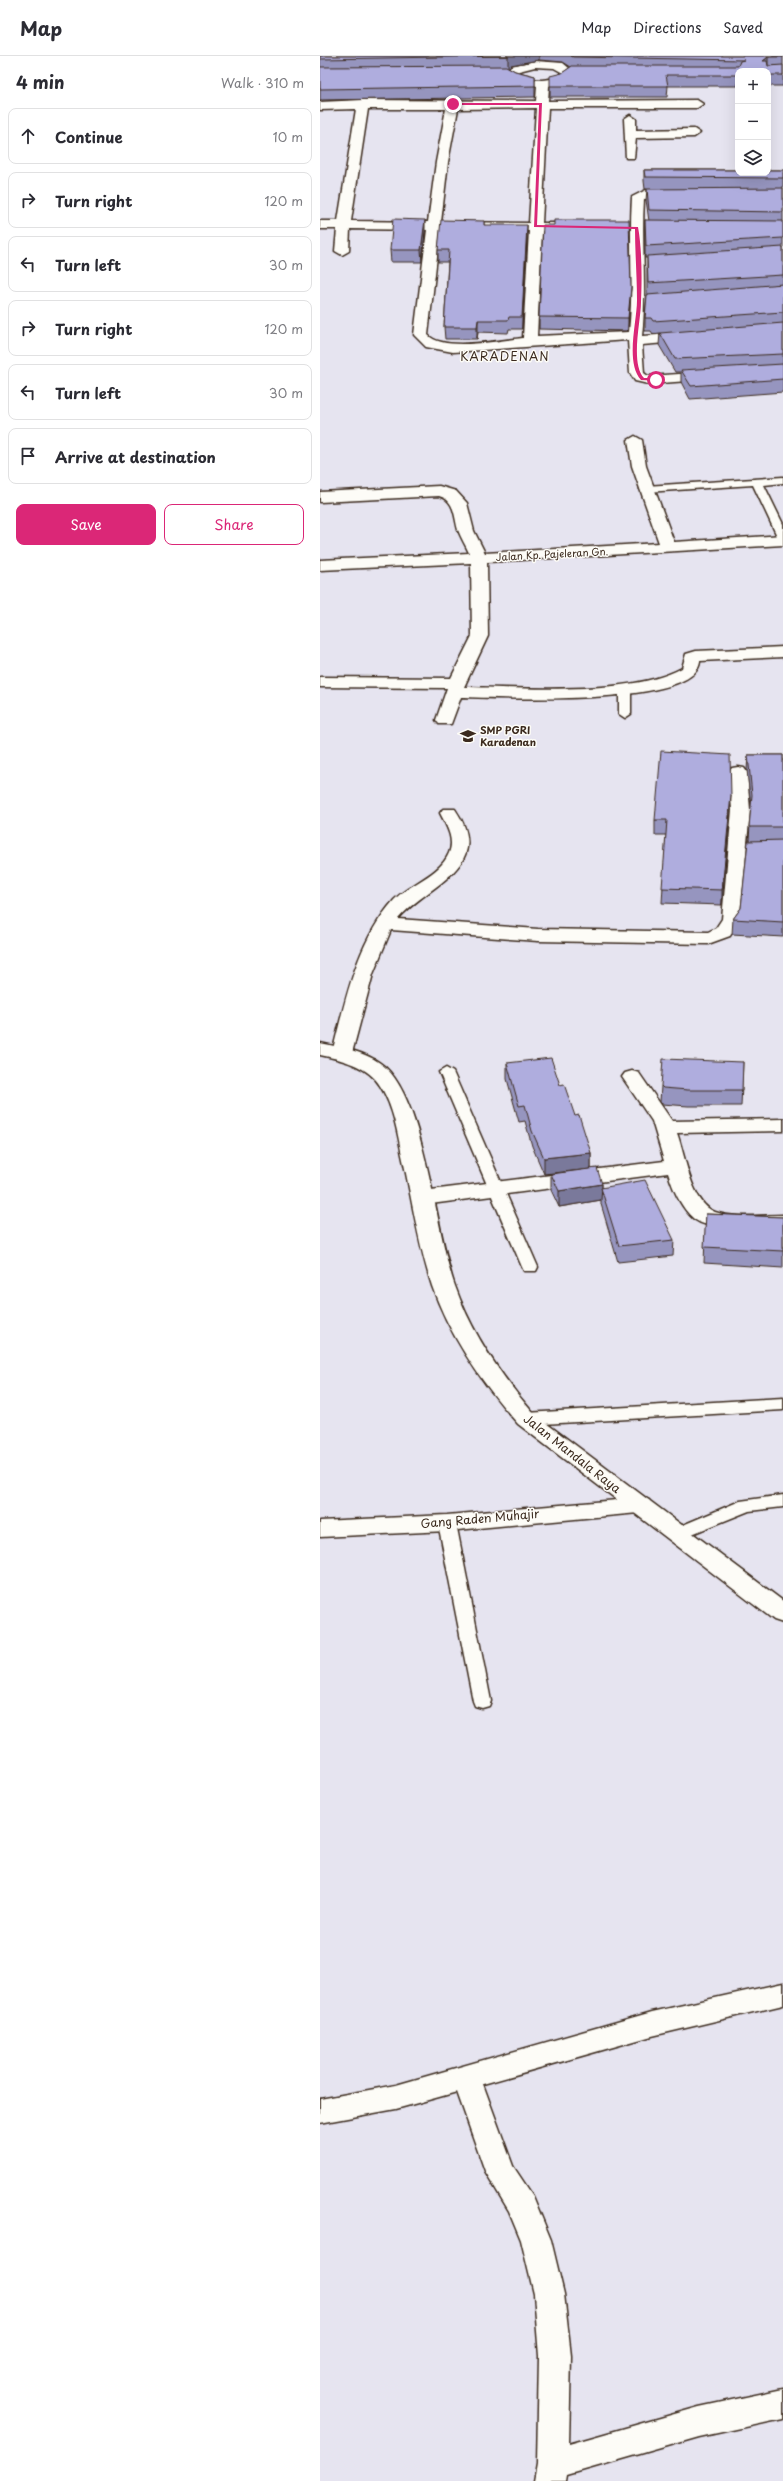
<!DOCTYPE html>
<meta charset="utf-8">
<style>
:root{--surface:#fff;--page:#f7f7f7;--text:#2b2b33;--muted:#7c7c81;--line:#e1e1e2;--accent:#db2777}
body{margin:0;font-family:"Playpen Sans",sans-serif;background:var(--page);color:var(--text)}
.controls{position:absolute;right:12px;top:12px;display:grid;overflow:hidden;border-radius:8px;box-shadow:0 4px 16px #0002}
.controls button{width:36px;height:36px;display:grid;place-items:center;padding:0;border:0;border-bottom:1px solid var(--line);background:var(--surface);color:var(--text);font:20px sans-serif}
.stop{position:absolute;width:12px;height:12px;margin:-9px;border:3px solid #db2777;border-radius:50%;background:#fff}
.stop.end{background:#db2777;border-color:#fff;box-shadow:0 1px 4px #0008}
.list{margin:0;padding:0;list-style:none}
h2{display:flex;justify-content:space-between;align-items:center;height:52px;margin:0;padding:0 16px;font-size:17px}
h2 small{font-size:13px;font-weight:400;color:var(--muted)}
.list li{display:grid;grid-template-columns:26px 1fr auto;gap:12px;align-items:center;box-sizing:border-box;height:56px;margin:0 8px 8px;padding:0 8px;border:1px solid var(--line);border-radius:8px}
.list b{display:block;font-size:15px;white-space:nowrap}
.list em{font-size:13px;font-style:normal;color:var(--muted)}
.actions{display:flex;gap:8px;padding:12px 16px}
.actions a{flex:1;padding:9px 0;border:1px solid var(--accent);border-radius:8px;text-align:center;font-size:14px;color:var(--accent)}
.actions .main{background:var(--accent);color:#fff}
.icon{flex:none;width:22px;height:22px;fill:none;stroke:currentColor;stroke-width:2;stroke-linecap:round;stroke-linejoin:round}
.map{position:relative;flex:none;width:463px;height:2425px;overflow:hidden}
header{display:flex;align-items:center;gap:24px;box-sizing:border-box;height:56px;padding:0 20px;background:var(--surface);border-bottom:1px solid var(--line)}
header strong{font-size:19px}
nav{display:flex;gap:22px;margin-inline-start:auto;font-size:14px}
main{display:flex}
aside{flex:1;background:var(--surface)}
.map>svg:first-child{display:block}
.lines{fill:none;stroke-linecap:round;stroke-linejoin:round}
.service-casing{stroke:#3b2a1e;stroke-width:3}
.minor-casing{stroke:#3b2a1e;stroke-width:3}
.tertiary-casing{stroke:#3b2a1e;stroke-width:3}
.service{fill:#fdfcf7;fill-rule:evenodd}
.minor{fill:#fdfcf7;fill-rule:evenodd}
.tertiary{fill:#fdfcf7;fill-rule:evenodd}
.wall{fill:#9695bf;stroke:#3b2a1e}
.shaded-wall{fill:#7a799b;stroke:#3b2a1e}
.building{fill:#afadde;stroke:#3b2a1e}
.route{fill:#db2777}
.labels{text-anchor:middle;stroke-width:3;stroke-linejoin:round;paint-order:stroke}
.far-street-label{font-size:10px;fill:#3b2a1e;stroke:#fdfcf7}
.far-poi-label{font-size:10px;font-weight:bold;fill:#3b2a1e;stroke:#fdfcf7;text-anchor:start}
.far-quarter-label{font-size:12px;letter-spacing:1px;fill:#3b2a1e;stroke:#fdfcf7}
.street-label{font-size:12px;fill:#3b2a1e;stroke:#fdfcf7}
</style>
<header>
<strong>Map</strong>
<nav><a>Map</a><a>Directions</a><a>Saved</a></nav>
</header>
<main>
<aside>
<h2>4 min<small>Walk · 310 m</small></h2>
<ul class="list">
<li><svg class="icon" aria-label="ahead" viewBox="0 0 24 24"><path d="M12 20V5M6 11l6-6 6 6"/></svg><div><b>Continue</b></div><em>10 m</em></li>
<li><svg class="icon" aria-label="right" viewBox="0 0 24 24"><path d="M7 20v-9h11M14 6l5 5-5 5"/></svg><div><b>Turn right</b></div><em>120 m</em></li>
<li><svg class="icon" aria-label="left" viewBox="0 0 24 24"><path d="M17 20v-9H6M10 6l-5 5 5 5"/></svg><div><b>Turn left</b></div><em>30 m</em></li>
<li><svg class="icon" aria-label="right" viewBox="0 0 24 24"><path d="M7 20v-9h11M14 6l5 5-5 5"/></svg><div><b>Turn right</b></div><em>120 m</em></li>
<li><svg class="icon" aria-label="left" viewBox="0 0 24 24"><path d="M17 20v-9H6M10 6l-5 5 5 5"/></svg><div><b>Turn left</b></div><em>30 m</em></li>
<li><svg class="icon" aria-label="arrive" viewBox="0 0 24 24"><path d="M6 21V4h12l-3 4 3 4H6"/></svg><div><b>Arrive at destination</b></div></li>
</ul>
<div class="actions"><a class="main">Save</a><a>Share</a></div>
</aside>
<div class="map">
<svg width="463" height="2425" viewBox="0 0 463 2425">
<rect width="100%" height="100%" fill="#e6e4f0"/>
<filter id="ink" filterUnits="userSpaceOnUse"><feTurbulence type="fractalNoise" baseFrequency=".025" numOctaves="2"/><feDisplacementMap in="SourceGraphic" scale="8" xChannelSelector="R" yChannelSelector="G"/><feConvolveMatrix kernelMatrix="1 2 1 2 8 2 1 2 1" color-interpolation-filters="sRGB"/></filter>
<g filter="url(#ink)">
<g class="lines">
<defs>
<g id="service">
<polygon points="463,421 463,427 444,429 463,468 463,483 457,480 433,429 326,436 320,433 326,430"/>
<polygon points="305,631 311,635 311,658 305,662 299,658 299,635"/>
<polygon points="126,1012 133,1016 218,1211 216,1215 204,1215 202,1211 119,1016"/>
<polygon points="463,1342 463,1354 206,1369 200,1367 198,1363 200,1359 206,1357"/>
<polygon points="463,1439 463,1451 429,1455 357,1484 351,1482 348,1478 351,1474 420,1445"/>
<polygon points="127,1461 133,1463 136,1467 171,1645 169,1650 162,1652 155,1650 153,1645 118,1467 121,1463"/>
</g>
<g id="minor">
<path d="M 215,5 L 243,7 L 255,17 L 248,24 L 229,30 L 228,45 L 377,44 L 383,48 L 377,52 L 228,52 L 222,167 L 254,167 L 260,171 L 254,175 L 222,175 L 217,280 L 309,276 C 314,231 309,186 312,141 L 326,134 L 357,134 L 361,135 L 363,138 L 361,141 L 324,143 C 321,189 327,234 322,280 L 370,277 L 377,281 L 370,285 L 322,289 L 324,317 L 328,320 L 390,316 L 395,317 L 397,320 L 395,323 L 328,328 L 315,325 L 310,317 L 308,284 L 133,296 L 106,291 L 94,279 L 107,174 L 30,173 L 29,195 L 22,199 L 15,195 L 17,173 L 0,173 L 0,165 L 18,165 L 36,53 L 0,54 L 0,46 L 43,44 L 216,45 L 217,30 L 189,22 L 186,16 L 191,10 ZM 215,11 L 234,12 L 243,17 C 231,27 211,25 198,18 L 199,15 ZM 216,52 L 209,167 L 121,166 L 128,106 L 138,53 ZM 48,53 L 126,53 L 116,106 L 108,166 L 31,165 ZM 120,174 L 209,175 L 203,282 C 181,284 123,296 108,279 Z"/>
<polygon points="310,59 316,63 316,74 374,73 380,77 374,81 316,82 314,102 306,102 304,63"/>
<path d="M 315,380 L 322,384 L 326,410 L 354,486 L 463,479 L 463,489 L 167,506 L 168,580 L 144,631 C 203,632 312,640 362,612 L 366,598 L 376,595 L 463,591 L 463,601 L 380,605 C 378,652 178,642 141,641 L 131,668 L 119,668 L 116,664 L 127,632 L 0,631 L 0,621 L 131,622 L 152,580 L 151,507 L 0,514 L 0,504 L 149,497 C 146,490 141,482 138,474 C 134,460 135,444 119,440 L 0,446 L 0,436 L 119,430 L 136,435 L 147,447 L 154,475 L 165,497 L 339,487 L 312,410 L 308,384 Z"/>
<path d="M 418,711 L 424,712 L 427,716 L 430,754 L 420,863 L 410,880 L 388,888 L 218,885 L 71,874 L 53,918 L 32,997 L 29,1001 L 22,1003 L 15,1001 L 12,997 C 26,943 36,887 74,844 C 90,827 119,820 129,797 C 135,783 126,769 120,757 L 123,753 L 135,753 C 175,811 109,827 78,863 L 218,873 L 388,876 L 396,872 L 402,863 L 412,754 L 409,716 L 412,712 Z"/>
<path d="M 312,1015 L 319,1017 L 352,1065 L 463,1063 L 463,1075 L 357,1077 C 365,1098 371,1147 395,1156 C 415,1163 442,1159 463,1159 L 463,1173 C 440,1172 393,1177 374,1163 C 361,1152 353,1133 348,1117 L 103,1149 L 95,1147 L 92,1142 L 95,1137 L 103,1135 L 344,1105 L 332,1065 L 302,1021 L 305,1017 Z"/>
<polygon points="320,1442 329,1444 332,1450 329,1456 127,1475 0,1481 0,1465 127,1459"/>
<polygon points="463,1927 463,1949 332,1980 163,2028 193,2110 213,2140 231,2184 244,2238 251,2300 249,2388 379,2351 463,2333 463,2363 379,2381 247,2419 246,2425 214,2425 217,2408 219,2300 214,2238 201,2184 189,2155 165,2115 137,2036 76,2053 0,2067 0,2043 76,2029 332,1956"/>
</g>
<path id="tertiary" d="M 0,987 C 20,991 43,995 60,1007 C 105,1037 115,1176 135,1230 C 152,1278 181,1320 214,1358 L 463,1545 L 463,1567 L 454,1564 L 198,1368 C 162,1327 130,1281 112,1230 C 98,1188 92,1143 82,1099 C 77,1074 72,1043 55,1023 C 41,1008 19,1003 0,999 Z"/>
</defs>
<!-- service casing -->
<use href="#service" class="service-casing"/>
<!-- minor casing -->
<use href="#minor" class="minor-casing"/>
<!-- tertiary casing -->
<use href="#tertiary" class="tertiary-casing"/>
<!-- service -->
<use href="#service" class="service"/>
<!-- minor -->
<use href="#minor" class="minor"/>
<!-- tertiary -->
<use href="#tertiary" class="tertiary"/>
</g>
<!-- wall -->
<g class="wall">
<polygon points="0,0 463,0 463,30 448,30 448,15 418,15 418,30 348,30 347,41 230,41 230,30 242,17 251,11 243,6 219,4 191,9 188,11 195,15 215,20 215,41 0,44"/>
<polygon points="324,114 463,114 463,336 370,343 361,326 361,316 355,316 339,289 340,277 333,278 331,275 325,275 325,262 327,239 327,202 325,202 325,164 329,165 326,144 327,133 325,133 324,125"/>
<polygon points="164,165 164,169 207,181 202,273 189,273 188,277 158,276 157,283 125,283 124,271 128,206 118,206 118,194"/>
<polygon points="105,176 102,206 71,206 70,194"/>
<polygon points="310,243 308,275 219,273 219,261"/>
<polygon points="428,699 463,699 463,881 412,878 413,863 421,852 429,785 431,751 427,714"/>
<polygon points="410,754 402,849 342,847 346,779 335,779 335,764"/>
<polygon points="423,1006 421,1050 368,1050 342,1048 340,1046 341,1030"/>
<polygon points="187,1007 255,1060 271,1097 271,1113 224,1118 212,1090 205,1065 199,1066 187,1023"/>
<polygon points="231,1118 282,1128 282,1132 354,1184 353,1200 298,1206 281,1148 281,1144 239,1151 231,1134"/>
<polygon points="386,1158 463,1161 463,1212 384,1207"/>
</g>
<!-- shaded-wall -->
<g class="shaded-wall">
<polygon points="188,0 219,0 219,4 191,9 188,12"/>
<polygon points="448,1 448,13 443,5"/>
<polygon points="105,164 105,176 102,206 101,194"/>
<polygon points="207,169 207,181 202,273 202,261"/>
<polygon points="311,231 310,243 308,275 308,262"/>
<polygon points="158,264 158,276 157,283 157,271"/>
<polygon points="411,739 410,754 402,849 402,834"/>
<polygon points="271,1097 271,1113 224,1118 224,1102"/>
<polygon points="282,1128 281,1144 239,1151 239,1135"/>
</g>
<!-- building -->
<g class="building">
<polygon points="0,0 188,0 0,3"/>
<polygon points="251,0 463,0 463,1 448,1 443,5 447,5 448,10 463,9 463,19 448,19 448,15 418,15 418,19 346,19 348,30 230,30 230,20 242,17 252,10 418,10 420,5 424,4 253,1"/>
<polygon points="186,10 195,15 215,20 215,30 0,33 0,11"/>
<polygon points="324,114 418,114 418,117 448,117 448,114 463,114 463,122 325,121"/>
<polygon points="463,132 463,156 329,154 327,133"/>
<polygon points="73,163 105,164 101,194 70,194"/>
<polygon points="121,164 164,165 164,169 207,169 202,261 189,261 188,264 158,264 157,271 124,271 129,194 118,194"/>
<polygon points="234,164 309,164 311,231 308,262 219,261 223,169 234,169"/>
<polygon points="325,164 463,165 463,182 326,190"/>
<polygon points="463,191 463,219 328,227 327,200"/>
<polygon points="463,228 463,256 333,265 331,262 325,262 327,239"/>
<polygon points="463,267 463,298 355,303 340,277"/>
<polygon points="463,308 463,323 371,330 361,314"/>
<polygon points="341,695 410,699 411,739 402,834 342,832 347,764 335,764"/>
<polygon points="428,699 463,699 463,771 429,771 432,739"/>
<polygon points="463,784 463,866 413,863 421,852 428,785"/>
<polygon points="231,1002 240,1029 244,1028 255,1060 259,1059 271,1097 224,1102 212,1075 205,1049 199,1050 187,1007"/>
<polygon points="343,1003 423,1006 422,1034 368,1034 343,1032 341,1030"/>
<polygon points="277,1112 282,1128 239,1135 231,1118"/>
<polygon points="325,1124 354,1184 299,1190 281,1132"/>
<polygon points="386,1158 463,1161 463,1195 384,1191"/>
</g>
</g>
<!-- route -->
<path class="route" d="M 133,47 L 222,47 L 217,169 L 318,171 C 322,192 322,224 321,246 C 321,265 310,307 324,322 L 336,322 L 337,325 L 321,324 C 305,306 317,266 317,244 C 317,220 315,197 315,173 L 214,171 L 219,49 L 131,49 Z"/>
<!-- icons -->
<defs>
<symbol id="school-bare" viewBox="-9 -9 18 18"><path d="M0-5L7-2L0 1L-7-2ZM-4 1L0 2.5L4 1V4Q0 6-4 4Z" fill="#3b2a1e" stroke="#fdfcf7" stroke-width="2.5" paint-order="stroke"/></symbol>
</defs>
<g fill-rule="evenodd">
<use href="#school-bare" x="137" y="669" width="22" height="22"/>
</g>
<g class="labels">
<!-- far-street labels -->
<g class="far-street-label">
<text transform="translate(232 498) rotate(-3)" y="4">Jalan Kp. Pajeleran Gn.</text>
</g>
<!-- far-poi labels -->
<g class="far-poi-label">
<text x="160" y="678">SMP PGRI<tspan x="160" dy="12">Karadenan</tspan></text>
</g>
<!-- far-quarter labels -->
<g class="far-quarter-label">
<text x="185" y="305">KARADENAN</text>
</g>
<!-- street labels -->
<g class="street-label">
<text transform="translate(252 1398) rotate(38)" y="4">Jalan Mandala Raya</text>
<text transform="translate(160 1463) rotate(-5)" y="4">Gang Raden Muhajir</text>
</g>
</g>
</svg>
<div class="controls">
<button>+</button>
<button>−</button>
<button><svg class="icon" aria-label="layers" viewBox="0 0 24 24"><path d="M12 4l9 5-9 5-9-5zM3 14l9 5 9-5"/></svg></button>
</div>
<div class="stop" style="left:336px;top:324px"></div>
<div class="stop end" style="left:133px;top:48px"></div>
</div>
</main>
